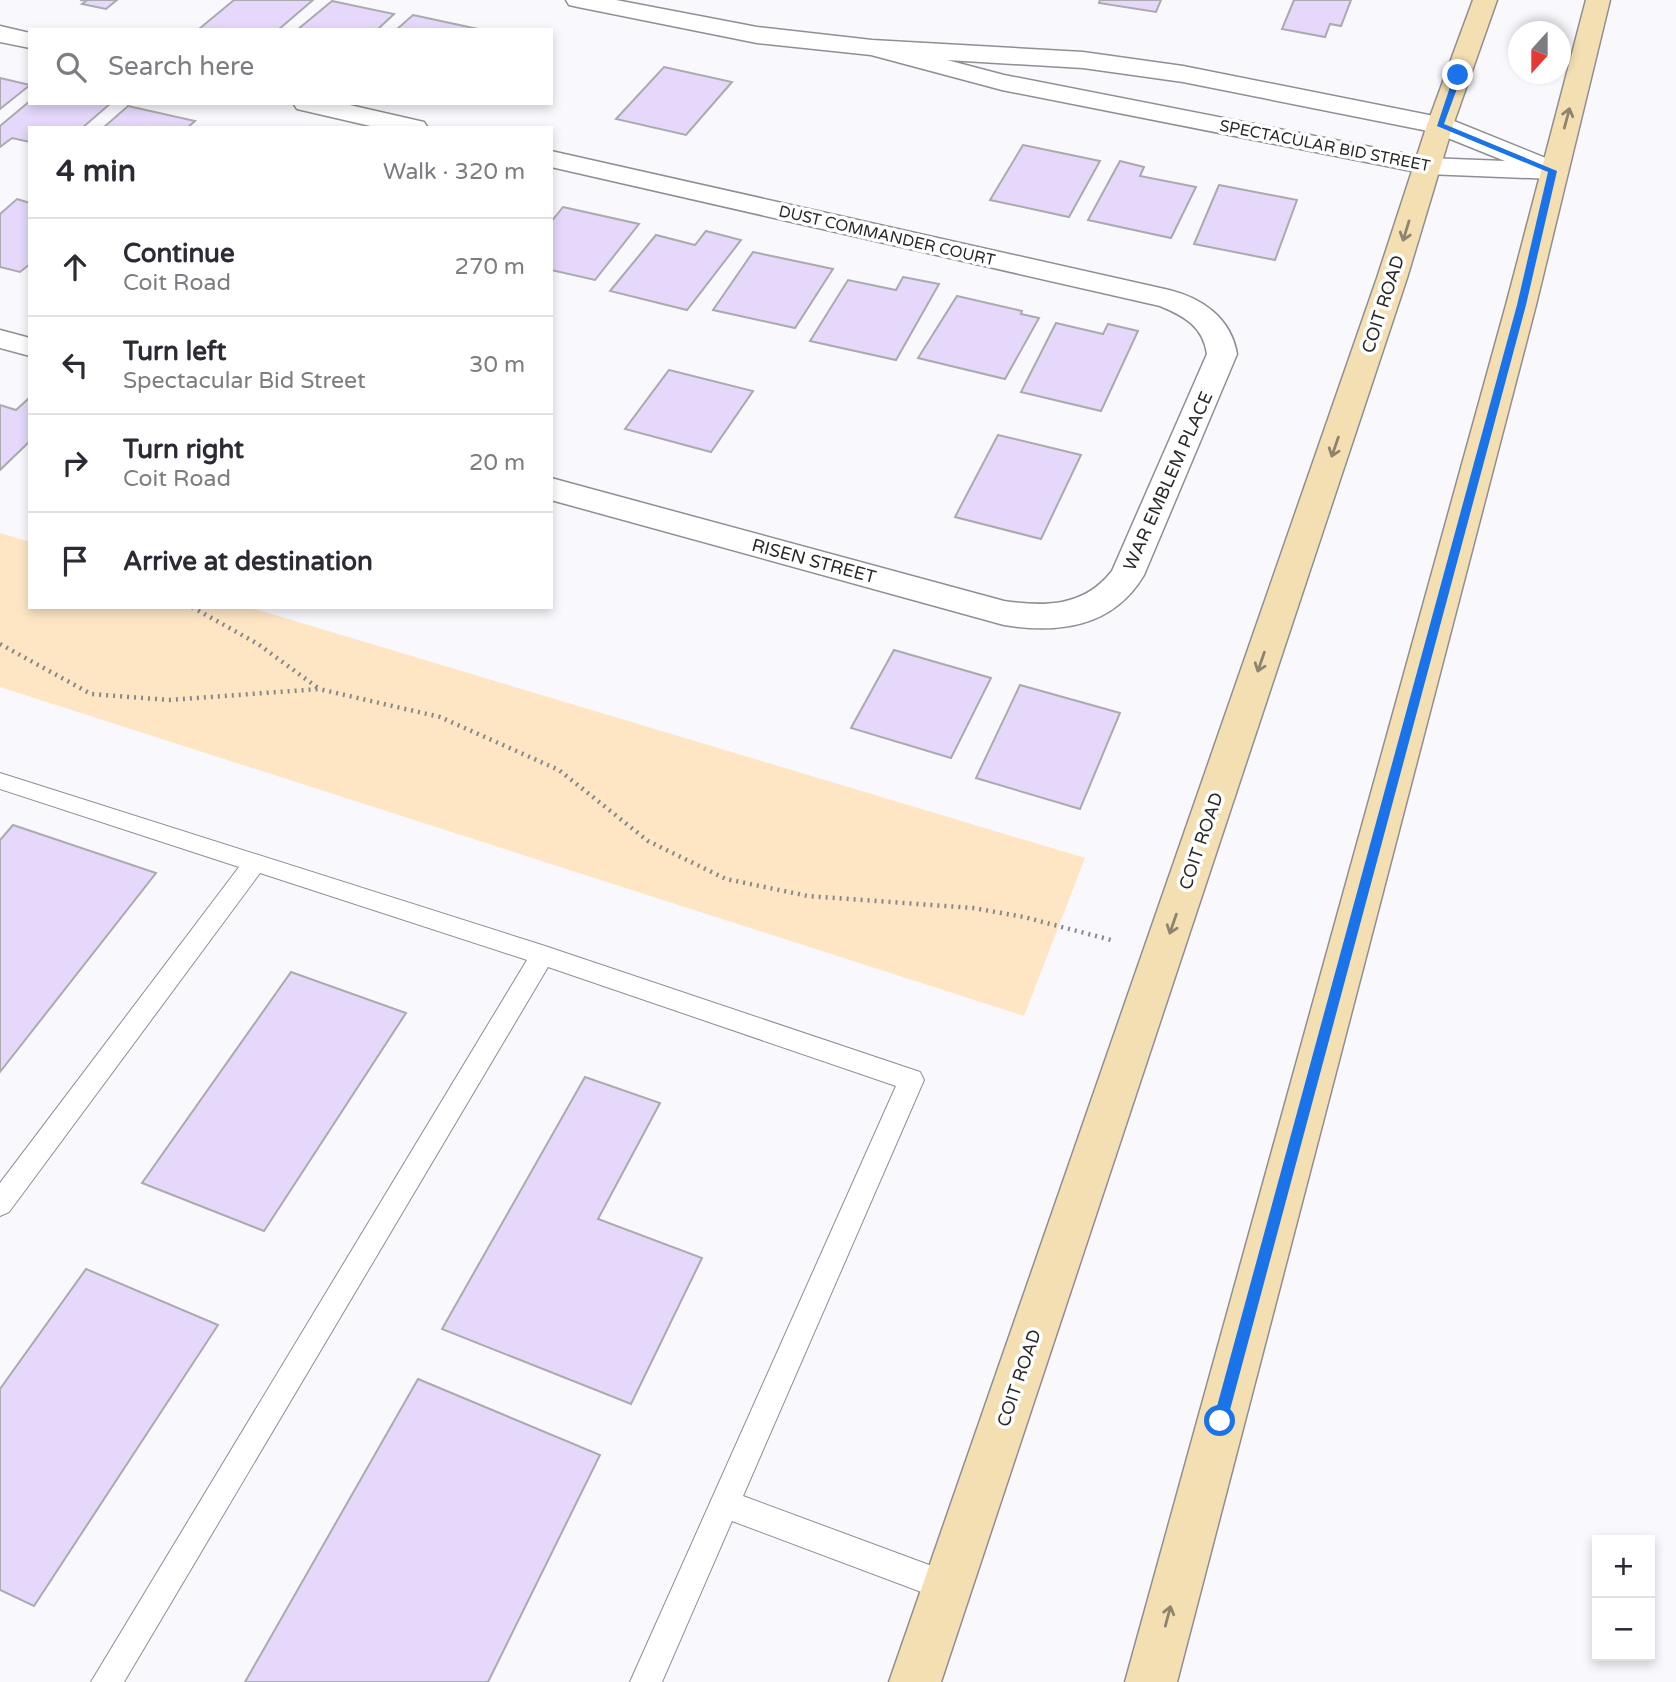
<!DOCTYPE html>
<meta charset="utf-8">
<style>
:root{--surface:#fff;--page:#f7f7f7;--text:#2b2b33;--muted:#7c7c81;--line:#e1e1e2}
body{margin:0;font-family:"Varela Round",sans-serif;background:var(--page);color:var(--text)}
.controls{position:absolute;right:21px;bottom:21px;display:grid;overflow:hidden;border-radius:0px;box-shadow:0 4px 10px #0003}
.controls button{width:63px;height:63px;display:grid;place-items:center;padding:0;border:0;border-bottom:2px solid var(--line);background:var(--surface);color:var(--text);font:35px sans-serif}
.compass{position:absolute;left:1508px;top:21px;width:63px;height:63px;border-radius:50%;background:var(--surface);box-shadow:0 4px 10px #0003;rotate:201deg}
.stop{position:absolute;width:21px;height:21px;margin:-16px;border:5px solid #1a73e8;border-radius:50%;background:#fff}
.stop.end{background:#1a73e8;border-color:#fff;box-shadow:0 2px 7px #0008}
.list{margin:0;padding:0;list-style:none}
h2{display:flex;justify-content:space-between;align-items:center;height:91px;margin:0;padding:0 28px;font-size:30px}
h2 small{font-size:23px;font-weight:400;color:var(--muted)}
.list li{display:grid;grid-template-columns:46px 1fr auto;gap:21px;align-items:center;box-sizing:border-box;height:98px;padding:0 28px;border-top:2px solid var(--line)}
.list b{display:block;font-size:26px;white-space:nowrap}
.list p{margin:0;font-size:23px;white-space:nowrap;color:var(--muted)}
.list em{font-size:23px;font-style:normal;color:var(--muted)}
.icon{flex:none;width:38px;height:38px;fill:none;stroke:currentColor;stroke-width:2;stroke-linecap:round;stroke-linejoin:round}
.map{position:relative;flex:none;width:1676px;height:1682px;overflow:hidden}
.search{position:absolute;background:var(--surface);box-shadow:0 4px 10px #0003;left:28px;top:28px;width:525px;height:77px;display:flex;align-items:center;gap:18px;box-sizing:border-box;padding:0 24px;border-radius:0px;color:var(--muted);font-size:26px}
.panel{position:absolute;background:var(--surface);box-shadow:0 4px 10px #0003;left:28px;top:126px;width:525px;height:483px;border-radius:0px}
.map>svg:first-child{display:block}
.green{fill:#fee6c5}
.building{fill:#e5d8fb;stroke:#abaaae;stroke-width:2}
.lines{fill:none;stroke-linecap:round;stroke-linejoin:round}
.lane-casing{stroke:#908e92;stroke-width:2}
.street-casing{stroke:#908e92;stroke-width:3}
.secondary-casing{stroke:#908e92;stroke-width:3}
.path{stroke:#88888a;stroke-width:4.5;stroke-dasharray:2 5;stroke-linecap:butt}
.lane{fill:#fff;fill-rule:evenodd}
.street{fill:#fff;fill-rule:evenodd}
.secondary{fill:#f4dfb3;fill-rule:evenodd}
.oneway{stroke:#8e846e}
.route{fill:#1a73e8}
.labels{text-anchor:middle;stroke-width:7;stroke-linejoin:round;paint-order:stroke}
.far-street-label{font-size:16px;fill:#282829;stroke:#fff}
.street-label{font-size:18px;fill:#282829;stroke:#fff}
</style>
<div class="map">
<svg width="1676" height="1682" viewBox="0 0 1676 1682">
<rect width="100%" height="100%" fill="#f9f8fc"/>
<!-- green -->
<polygon class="green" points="0,533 30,542 30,607 248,607 1085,858 1024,1016 0,687"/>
<!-- building -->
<g class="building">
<polygon points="80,0 117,0 106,9 82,4 86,1"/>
<polygon points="234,0 313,0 278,30 199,29"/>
<polygon points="1100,0 1161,0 1156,12 1099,3"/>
<polygon points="1294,0 1351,0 1341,26 1330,24 1325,37 1282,29"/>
<polygon points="332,1 394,14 377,30 297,30"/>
<polygon points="413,15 478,29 396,30"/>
<polygon points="664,67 732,82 686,135 616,119"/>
<polygon points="0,78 30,85 0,109"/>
<polygon points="30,101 30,103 111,103 82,128 30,128 30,142 12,138 0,147 0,126"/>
<polygon points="128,106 195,121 187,128 103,128"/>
<polygon points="1023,145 1100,161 1069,217 990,200"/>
<polygon points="1120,161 1144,167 1140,176 1196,187 1171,238 1088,220"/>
<polygon points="1219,185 1297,200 1275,260 1194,244"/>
<polygon points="17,199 30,203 30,264 20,272 0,267 0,214"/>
<polygon points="563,207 639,224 595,280 551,270 551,222"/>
<polygon points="706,231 741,240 687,310 610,291 656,235 695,245"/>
<polygon points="753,252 833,269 795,328 713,310"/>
<polygon points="903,277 939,284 896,360 810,341 848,280 896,290"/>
<polygon points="957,296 1022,311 1021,314 1039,318 1005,379 918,358"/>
<polygon points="1056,323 1103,334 1108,324 1138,331 1101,411 1021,392"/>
<polygon points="669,370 753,391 711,452 625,429"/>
<polygon points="28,399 30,400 30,441 0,470 0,405 16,410"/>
<polygon points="998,435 1081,455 1041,539 955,517"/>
<polygon points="894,650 991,678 951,758 851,728"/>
<polygon points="1020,685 1120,713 1080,809 976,778"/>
<polygon points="13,825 156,873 0,1072 0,840"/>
<polygon points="291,972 406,1013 264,1231 142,1183"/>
<polygon points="585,1077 660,1103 598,1219 702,1258 631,1404 442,1329"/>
<polygon points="86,1269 218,1325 34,1606 0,1590 0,1389"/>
<polygon points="418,1379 600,1455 488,1682 245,1682"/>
</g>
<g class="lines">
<defs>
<polygon id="lane" points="0,773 542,945 920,1072 924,1080 743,1496 959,1576 963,1587 959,1598 948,1602 732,1521 662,1682 630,1682 896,1086 548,967 124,1682 91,1682 527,960 260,873 9,1212 0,1216 0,1183 239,867 0,789"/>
<g id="street">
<path d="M 566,0 L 616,0 L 757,27 L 872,40 L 1083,52 L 1183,66 L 1449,119 L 1563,165 L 1567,171 L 1563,177 L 1553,179 L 1427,174 L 1002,90 L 871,55 L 757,43 L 578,7 L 569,5 ZM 947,60 L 1083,68 L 1183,82 L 1433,132 L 1505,161 L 1427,158 L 1004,75 Z"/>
<polygon points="0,26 30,33 30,48 0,42"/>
<polygon points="293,103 341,103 424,122 428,128 379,128 297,109"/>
<path d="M 551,151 L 1169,290 C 1202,298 1231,318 1237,354 L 1144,575 C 1113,627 1060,634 1004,625 L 551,500 L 551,478 L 1004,601 C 1045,607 1084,607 1112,571 L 1207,354 C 1203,326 1184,316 1160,306 L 551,167 Z"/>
<polygon points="0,330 30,338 30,356 0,348"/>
</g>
<g id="secondary">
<polygon points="1473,0 1497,0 1453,125 1407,278 941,1682 889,1682 1377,278 1427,125"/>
<polygon points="1586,0 1610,0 1536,305 1177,1682 1125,1682 1506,305"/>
</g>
</defs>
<!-- lane casing -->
<use href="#lane" class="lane-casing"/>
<!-- street casing -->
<use href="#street" class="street-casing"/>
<!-- secondary casing -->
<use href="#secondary" class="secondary-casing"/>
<!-- path -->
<g class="path">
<polyline points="192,607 258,644 318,688"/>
<polyline points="0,644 91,694 169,700 319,689 440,717 559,770 648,841 726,879 808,896 973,908 1024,917 1115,941"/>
</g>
<!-- lane -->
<use href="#lane" class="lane"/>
<!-- street -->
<use href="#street" class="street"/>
<!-- secondary -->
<use href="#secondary" class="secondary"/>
</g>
<!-- one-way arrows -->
<defs><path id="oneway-shaft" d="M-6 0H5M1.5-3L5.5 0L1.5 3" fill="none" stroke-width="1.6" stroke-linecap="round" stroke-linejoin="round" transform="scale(1.75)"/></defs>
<g class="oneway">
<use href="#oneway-shaft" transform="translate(1567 118) rotate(-75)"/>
<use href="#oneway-shaft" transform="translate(1406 231) rotate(107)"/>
<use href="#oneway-shaft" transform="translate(1335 447) rotate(109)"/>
<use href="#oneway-shaft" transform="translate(1261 662) rotate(109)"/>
<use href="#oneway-shaft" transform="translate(1173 924) rotate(109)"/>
<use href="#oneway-shaft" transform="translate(1168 1616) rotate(-75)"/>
</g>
<!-- route -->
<polygon class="route" points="1458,72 1462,75 1444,124 1557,171 1526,305 1227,1421 1220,1428 1213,1421 1517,305 1548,172 1437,126 1454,75"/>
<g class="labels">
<!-- far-street labels -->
<g class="far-street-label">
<text transform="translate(1325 145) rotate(11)" y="6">SPECTACULAR BID STREET</text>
<text transform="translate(887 235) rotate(13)" y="6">DUST COMMANDER COURT</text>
</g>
<!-- street labels -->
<g class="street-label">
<text transform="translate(1383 304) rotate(-72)" y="6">COIT ROAD</text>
<text transform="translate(1168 481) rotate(-66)" y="6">WAR EMBLEM PLACE</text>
<text transform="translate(814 561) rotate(15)" y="6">RISEN STREET</text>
<text transform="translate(1201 841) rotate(-71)" y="6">COIT ROAD</text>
<text transform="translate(1019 1378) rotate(-71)" y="6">COIT ROAD</text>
</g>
</g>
</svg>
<div class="controls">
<button>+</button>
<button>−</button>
</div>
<svg class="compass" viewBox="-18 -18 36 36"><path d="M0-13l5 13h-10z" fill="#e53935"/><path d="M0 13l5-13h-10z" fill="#7c7c81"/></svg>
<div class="stop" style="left:1220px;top:1421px"></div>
<div class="stop end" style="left:1458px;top:75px"></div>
<div class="search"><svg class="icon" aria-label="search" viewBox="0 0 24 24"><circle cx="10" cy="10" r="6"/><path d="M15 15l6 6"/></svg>Search here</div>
<section class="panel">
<h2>4 min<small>Walk · 320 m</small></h2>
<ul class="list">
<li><svg class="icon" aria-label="ahead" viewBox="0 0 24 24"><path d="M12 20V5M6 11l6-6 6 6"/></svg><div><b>Continue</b><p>Coit Road</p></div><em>270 m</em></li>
<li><svg class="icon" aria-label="left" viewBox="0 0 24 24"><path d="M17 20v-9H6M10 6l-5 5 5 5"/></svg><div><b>Turn left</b><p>Spectacular Bid Street</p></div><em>30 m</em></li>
<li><svg class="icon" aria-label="right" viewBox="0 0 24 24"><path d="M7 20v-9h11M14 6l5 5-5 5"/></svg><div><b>Turn right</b><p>Coit Road</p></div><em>20 m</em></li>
<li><svg class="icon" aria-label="arrive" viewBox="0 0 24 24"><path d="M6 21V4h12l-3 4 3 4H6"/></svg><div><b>Arrive at destination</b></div></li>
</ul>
</section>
</div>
